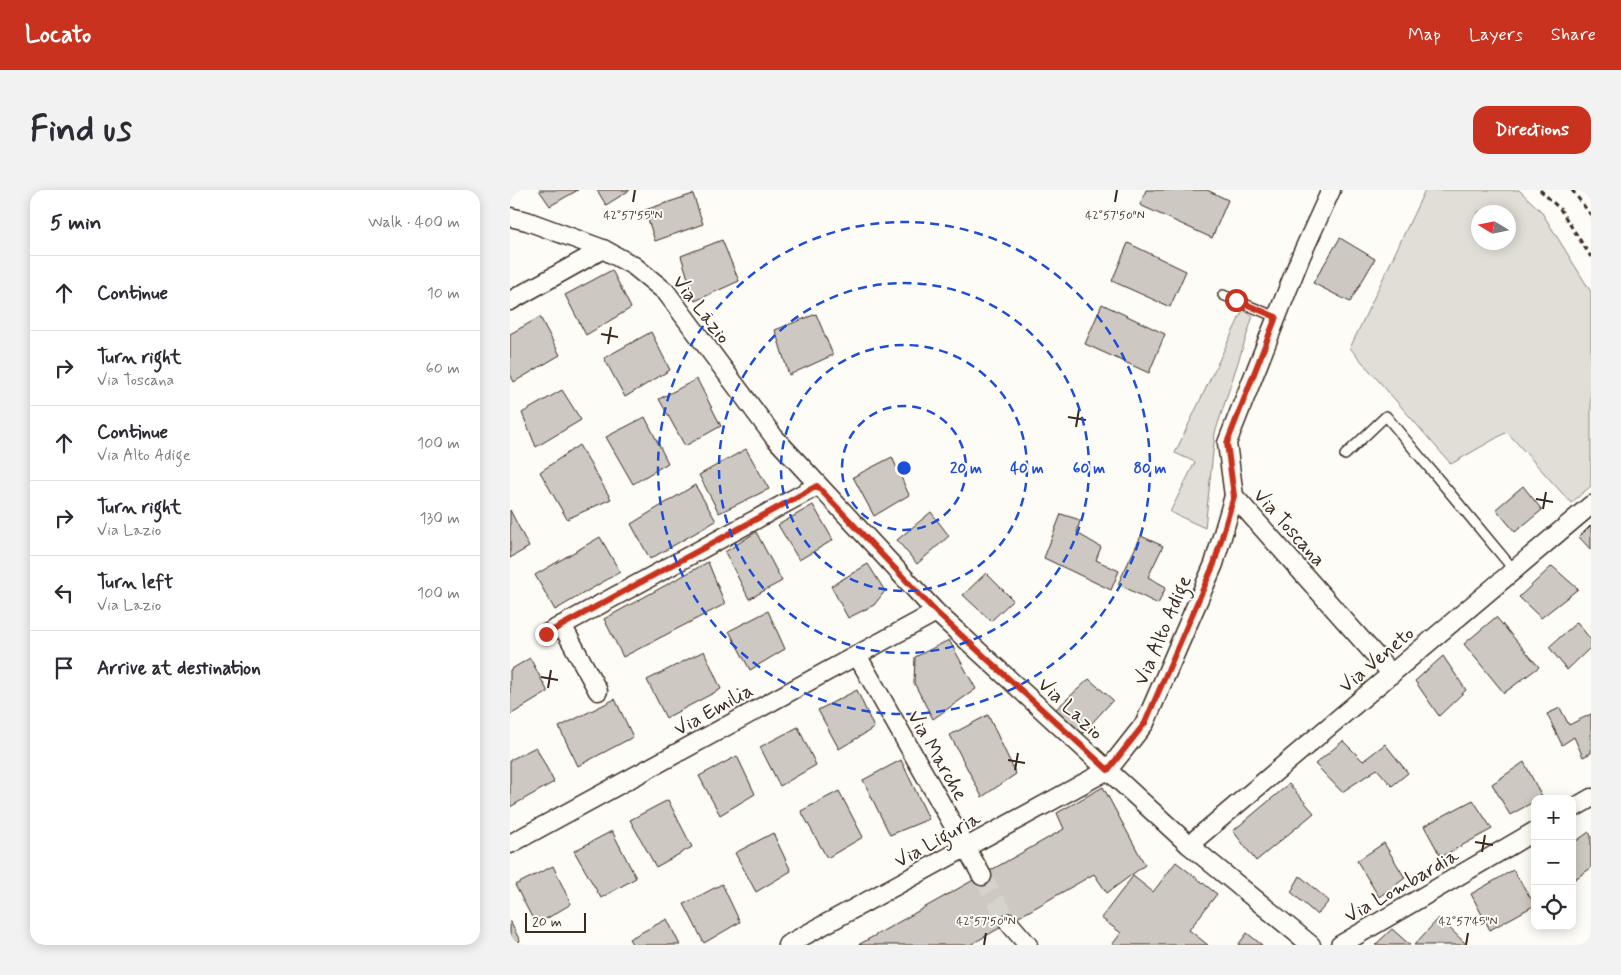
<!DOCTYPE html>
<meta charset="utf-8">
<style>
:root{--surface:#fff;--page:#f2f2f3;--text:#2b2b33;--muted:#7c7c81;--line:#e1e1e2;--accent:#c8321e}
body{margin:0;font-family:Mynerve,sans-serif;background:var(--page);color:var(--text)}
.controls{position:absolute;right:15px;bottom:15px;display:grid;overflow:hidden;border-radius:10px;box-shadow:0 2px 12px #0003}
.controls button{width:45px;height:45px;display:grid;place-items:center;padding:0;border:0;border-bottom:1px solid var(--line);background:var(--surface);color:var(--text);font:25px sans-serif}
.compass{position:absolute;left:961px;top:15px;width:45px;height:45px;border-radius:50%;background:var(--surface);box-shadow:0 2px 12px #0003;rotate:280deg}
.scale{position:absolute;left:15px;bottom:12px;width:61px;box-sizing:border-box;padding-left:5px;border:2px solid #3b2a1e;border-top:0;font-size:14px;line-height:18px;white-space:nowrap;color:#3b2a1e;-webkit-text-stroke:4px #fdfcf7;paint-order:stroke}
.stop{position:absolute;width:15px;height:15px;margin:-11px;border:4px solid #c8321e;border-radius:50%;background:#fff}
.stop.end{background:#c8321e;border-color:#fff;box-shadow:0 1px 5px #0008}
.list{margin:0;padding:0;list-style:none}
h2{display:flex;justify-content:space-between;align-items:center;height:65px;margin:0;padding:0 20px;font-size:21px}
h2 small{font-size:16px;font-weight:400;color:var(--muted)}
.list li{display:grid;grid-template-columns:32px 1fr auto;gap:15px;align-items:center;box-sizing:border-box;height:75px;padding:0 20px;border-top:1px solid var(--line)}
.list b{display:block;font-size:19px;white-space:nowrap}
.list p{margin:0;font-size:16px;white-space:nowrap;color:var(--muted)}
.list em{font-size:16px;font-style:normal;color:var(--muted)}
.icon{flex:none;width:28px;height:28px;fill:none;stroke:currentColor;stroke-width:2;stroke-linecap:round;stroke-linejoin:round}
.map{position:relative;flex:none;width:1081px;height:755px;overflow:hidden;border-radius:15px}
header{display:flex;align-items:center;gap:30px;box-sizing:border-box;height:70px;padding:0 25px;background:var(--accent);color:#fff}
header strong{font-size:24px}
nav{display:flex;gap:28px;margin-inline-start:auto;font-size:18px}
.intro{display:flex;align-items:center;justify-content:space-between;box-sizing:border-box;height:120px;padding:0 30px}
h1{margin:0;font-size:35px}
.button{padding:12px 22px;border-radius:15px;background:var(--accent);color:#fff;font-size:18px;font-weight:700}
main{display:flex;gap:30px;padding:0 30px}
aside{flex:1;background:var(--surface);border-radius:15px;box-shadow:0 2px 12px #0003}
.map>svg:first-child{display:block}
.green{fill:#e1ded7;stroke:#8e847a;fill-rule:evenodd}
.building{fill:#cdc8c2;stroke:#3b2a1e}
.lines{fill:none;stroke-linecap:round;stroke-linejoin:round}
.minor-tunnel{stroke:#d6d2cc;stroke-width:18;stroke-dasharray:18 9;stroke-linecap:butt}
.service-casing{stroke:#3b2a1e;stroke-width:12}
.minor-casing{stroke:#3b2a1e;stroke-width:21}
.path{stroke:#3b2a1e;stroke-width:3;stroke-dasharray:5 4;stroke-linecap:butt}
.service{stroke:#fdfcf7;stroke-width:9}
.minor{stroke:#fdfcf7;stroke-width:18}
.route{stroke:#c8321e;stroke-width:6}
.ticks{fill:none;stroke:#3b2a1e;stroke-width:2}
.ring{fill:none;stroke:#1d4ed8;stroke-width:2.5;stroke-dasharray:9 6}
.labels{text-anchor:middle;stroke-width:4;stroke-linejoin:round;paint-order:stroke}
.street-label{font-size:20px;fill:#3b2a1e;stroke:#fdfcf7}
.ticks-label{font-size:12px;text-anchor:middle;fill:#3b2a1e;stroke:#fdfcf7;stroke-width:4;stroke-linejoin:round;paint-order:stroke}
.centre{fill:#1d4ed8;stroke:#fdfcf7;stroke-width:2.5}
.ring-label{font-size:15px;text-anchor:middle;font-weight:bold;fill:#1d4ed8;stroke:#fdfcf7;stroke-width:4;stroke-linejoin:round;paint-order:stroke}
</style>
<header>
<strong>Locato</strong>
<nav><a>Map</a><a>Layers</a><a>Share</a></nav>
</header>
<div class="intro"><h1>Find us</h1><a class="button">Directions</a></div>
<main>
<aside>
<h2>5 min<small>Walk · 400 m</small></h2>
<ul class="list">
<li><svg class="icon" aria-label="ahead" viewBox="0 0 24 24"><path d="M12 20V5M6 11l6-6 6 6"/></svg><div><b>Continue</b></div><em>10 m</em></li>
<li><svg class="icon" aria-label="right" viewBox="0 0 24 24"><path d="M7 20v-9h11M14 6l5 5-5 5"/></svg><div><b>Turn right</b><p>Via Toscana</p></div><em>60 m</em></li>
<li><svg class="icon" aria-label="ahead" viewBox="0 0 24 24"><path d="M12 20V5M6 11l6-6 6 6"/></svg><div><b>Continue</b><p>Via Alto Adige</p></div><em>100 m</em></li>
<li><svg class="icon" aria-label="right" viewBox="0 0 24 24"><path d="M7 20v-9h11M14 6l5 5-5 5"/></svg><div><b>Turn right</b><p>Via Lazio</p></div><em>130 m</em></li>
<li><svg class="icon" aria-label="left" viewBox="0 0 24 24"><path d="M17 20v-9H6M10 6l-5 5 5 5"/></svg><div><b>Turn left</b><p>Via Lazio</p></div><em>100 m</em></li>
<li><svg class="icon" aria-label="arrive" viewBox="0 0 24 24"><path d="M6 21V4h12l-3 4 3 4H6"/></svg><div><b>Arrive at destination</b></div></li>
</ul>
</aside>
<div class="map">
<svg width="1081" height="755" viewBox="0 0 1081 755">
<rect width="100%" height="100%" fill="#fdfcf7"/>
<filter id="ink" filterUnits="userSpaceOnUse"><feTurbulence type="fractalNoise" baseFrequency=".02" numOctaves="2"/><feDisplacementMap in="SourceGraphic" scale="10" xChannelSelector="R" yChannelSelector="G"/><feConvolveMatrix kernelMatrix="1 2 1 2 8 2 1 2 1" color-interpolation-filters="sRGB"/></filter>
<g filter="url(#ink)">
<!-- green -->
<g class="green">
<path d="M 915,0 L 1009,0 L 1031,21 L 1081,102 L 1081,296 L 1061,313 L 997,242 L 941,274 L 840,158 ZM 968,22 L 998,22 L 998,52 L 968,52 Z"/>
<polygon points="733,120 743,126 705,243 695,338 660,322 685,272 665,263"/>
</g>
<!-- building -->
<g class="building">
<polygon points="29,0 68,0 40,16"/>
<polygon points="87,0 120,0 96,15"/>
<polygon points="636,0 697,0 718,10 702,48 630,15"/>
<polygon points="183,4 193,34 145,51 135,20"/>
<polygon points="830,48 865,69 840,112 803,93"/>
<polygon points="212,50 229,91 185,111 171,66"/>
<polygon points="618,53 676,81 660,117 602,91"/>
<polygon points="102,80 121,118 76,145 55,105"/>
<polygon points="592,114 655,144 639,183 575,154"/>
<polygon points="306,124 323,165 279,185 265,140"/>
<polygon points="30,127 50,165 4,192 0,184 0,144"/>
<polygon points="141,142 160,180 115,207 94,168"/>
<polygon points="187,189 211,236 175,256 149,209"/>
<polygon points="52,200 71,230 26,257 12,223"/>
<polygon points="135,227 158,273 123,294 96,247"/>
<polygon points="69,255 101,309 57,329 30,282"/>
<polygon points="236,259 259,299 209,323 189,285"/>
<polygon points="382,267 399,305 364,326 343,287"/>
<polygon points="185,295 206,331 140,369 121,334"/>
<polygon points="1013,296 1032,320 1005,342 986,319"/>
<polygon points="303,315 323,350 289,370 268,335"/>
<polygon points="0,320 19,357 0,368"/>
<polygon points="421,322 439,346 407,374 387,350"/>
<polygon points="551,324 570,330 567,343 591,357 586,370 609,381 601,400 534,368"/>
<polygon points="1081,335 1081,360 1069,347"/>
<polygon points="246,342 272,391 239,409 215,362"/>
<polygon points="631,346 653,356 638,387 656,397 648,414 608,394"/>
<polygon points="90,347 110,382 45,420 25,385"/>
<polygon points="198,372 215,414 113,467 94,429"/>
<polygon points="358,374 375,401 364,415 338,428 321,396"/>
<polygon points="1042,376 1068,399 1031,428 1009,407"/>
<polygon points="476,383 503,410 481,431 453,405"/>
<polygon points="258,421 275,459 240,480 219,441"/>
<polygon points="986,427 1029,477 994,503 954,454"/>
<polygon points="1067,432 1081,450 1081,457 1057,480 1039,457"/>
<polygon points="439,450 466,499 423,529 404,493 405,467"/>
<polygon points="194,461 211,499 156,528 137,490"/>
<polygon points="933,466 956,500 929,526 905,491"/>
<polygon points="20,468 38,502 0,525 0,480"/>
<polygon points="579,489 603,510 571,545 545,520"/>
<polygon points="347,500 364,538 329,559 308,520"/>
<polygon points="105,509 123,547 68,576 49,537"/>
<polygon points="1050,518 1059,535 1081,524 1081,563 1073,567 1064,547 1052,555 1037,524"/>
<polygon points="478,525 506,584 472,607 440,545"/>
<polygon points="288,537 306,575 270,596 250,557"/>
<polygon points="833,551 853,571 875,554 898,583 882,596 867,579 832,602 805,574"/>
<polygon points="26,557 44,592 0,617 0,570"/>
<polygon points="227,566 245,604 210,625 189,586"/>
<polygon points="391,570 419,629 380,645 353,590"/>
<polygon points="1014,572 1032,607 1025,609 1025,611 1000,625 982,594"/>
<polygon points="779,594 804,623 746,671 723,641"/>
<polygon points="593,597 635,675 597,703 584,684 460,755 348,755 554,639 547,623"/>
<polygon points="329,601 353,647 317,668 291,621"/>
<polygon points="158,610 182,657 146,677 120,630"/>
<polygon points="963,610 982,639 931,667 914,636"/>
<polygon points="102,641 126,688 91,708 64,661"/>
<polygon points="1079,642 1081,646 1081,678 1062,691 1062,654"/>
<polygon points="263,643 281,681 246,702 225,663"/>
<polygon points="874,653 895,688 869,707 847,671"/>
<polygon points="666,672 707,704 679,740 698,755 602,755 611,743 591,728 623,686 643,702"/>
<polygon points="43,676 61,714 26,735 5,695"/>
<polygon points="1003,680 1025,715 980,740 961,704"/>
<polygon points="790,686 819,711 807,725 781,702"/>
<polygon points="212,694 230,732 194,753 174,714"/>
<polygon points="929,728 955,753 953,755 904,755"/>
<polygon points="157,729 170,755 123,755 119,749"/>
<polygon points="0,731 10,751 3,755 0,755"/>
<polygon points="882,739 900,755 865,755"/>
<polygon points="737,743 752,755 728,755"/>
</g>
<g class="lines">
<!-- minor-tunnel -->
<polyline class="minor-tunnel" points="472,686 499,733"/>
<defs>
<g id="service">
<polyline points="713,105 766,127"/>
<polyline points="835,265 876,226 1004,380"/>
</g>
<g id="minor">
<polyline points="821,0 791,66 717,253 724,306 882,484"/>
<polyline points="0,27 17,31 93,59 124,76 156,102 264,247 426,422 679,655 801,755"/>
<polyline points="0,111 93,59"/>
<polyline points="52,435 88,501"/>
<polyline points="36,444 307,296"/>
<polyline points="347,465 472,686"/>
<polyline points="1062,619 1081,608"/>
<polyline points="0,654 426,422"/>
<polyline points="679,655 1081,315"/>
<polyline points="499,733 518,755"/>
<polyline points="277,755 598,580 635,533 704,374 724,306"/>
<polyline points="830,755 1025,641"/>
</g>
</defs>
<!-- service casing -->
<use href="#service" class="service-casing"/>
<!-- minor casing -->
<use href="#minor" class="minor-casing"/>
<!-- path -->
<g class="path">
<polyline points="1030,0 1050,19 1081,67"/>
<polyline points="1062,0 1081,25"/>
</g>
<!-- service -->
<use href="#service" class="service"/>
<!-- minor -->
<use href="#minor" class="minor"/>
</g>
</g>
<g class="lines" filter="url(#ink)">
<!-- route -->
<polyline class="route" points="36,444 307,296 426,422 598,580 635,533 704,374 724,306 717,253 766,127 726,110"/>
</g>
<!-- ticks -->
<path class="ticks" d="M 123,12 L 125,0M 605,12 L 607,0M 91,144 L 108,147M 98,154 L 101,137M 558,227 L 576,230M 566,237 L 569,219M 1026,309 L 1043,312M 1033,319 L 1036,302M 31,487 L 48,490M 38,498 L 41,480M 498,570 L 515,573M 505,580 L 508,563M 965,652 L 983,655M 972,662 L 975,645M 474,755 L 476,743M 956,755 L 958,743"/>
<!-- distance rings -->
<g class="ring">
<circle cx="394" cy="278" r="62"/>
<circle cx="394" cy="278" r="123"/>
<circle cx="394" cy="278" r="185"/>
<circle cx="394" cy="278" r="246"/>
</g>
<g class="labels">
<!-- street labels -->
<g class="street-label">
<text transform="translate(192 119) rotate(52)" y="7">Via Lazio</text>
<text transform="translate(780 337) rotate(48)" y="7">Via Toscana</text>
<text transform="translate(652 440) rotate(-67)" y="7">Via Alto Adige</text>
<text transform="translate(866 469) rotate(-40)" y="7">Via Veneto</text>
<text transform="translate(561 518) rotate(43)" y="7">Via Lazio</text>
<text transform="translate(203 519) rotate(-29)" y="7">Via Emilia</text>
<text transform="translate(428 565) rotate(60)" y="7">Via Marche</text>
<text transform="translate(427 649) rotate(-29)" y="7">Via Liguria</text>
<text transform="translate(891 695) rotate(-30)" y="7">Via Lombardia</text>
</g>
</g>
<g class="ticks-label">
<text x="123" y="29">42°57'55"N</text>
<text x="605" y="29">42°57'50"N</text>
<text x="476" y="735">42°57'50"N</text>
<text x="958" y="735">42°57'45"N</text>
</g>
<circle cx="394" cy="278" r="8" class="centre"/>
<g class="ring-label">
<text x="456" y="283">20 m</text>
<text x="517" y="283">40 m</text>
<text x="579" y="283">60 m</text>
<text x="640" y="283">80 m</text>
</g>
</svg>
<div class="controls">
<button>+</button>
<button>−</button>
<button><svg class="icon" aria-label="locate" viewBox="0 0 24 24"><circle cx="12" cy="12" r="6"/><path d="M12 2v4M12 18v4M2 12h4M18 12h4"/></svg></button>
</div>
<svg class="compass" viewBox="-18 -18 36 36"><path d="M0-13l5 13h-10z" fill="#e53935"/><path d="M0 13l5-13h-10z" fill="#7c7c81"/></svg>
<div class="scale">20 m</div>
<div class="stop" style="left:726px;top:110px"></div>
<div class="stop end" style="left:36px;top:444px"></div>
</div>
</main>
